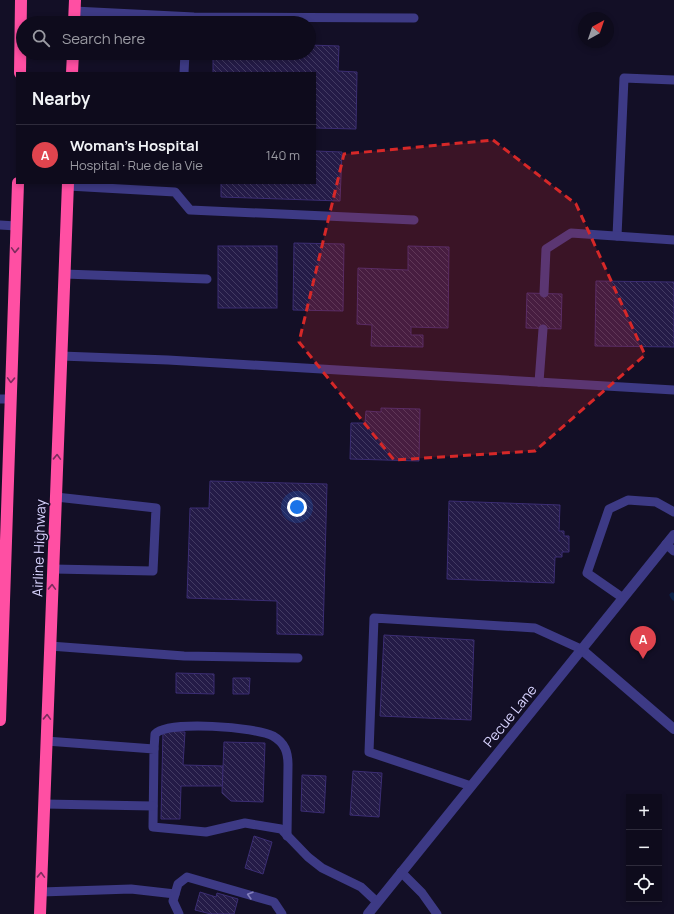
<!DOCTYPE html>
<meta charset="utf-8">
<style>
:root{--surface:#0e0b1c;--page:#1c1929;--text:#f1f3f6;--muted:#9b9ba3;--line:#2e2b3b;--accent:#8c9099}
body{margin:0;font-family:Manrope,sans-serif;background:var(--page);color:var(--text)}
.controls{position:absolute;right:12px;bottom:12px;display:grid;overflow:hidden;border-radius:0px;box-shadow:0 2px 6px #0003}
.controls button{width:36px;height:36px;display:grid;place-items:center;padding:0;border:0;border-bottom:1px solid var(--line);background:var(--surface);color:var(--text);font:20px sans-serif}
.compass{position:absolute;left:578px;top:12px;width:36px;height:36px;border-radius:50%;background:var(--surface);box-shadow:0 2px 6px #0003;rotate:40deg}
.you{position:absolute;left:297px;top:507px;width:14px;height:14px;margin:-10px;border:3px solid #fff;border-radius:50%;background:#1a73e8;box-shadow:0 0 0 6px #1a73e833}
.badge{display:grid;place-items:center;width:26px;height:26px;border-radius:50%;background:var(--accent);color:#fff;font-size:13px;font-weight:700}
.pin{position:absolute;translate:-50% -33px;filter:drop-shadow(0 1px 2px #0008)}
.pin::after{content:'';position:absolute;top:21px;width:14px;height:12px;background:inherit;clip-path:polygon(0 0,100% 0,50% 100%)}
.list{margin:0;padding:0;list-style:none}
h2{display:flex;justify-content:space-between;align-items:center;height:52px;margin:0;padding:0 16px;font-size:17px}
h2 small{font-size:13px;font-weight:400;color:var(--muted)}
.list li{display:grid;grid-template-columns:26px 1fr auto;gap:12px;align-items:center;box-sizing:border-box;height:60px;padding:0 16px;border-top:1px solid var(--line)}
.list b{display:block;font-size:15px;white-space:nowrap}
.list p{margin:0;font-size:13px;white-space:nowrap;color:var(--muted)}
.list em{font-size:13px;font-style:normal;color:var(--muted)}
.icon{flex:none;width:22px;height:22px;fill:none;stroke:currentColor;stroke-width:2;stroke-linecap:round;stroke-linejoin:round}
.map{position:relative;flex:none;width:674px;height:914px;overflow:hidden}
.search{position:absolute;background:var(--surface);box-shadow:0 2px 6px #0003;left:16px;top:16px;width:300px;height:44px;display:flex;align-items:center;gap:10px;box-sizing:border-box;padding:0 14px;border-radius:22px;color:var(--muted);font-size:15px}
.panel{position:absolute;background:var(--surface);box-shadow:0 2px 6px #0003;left:16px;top:72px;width:300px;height:112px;border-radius:0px}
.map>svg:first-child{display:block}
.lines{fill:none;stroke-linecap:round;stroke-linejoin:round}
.stream{stroke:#0c2248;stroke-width:5}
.building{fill:url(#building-back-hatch);stroke:#3b2d73}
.lane{stroke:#3d3a85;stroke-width:9}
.street{stroke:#3d3a85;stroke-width:10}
.highway{stroke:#ff4fa3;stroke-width:12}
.oneway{stroke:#7d2c5e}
.oneway2{stroke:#837fbc}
.marked{fill:#d62828;fill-opacity:0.2;stroke:#d62828;stroke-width:3;stroke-dasharray:8 5;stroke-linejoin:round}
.labels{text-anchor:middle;stroke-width:3;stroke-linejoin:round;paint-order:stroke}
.street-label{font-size:14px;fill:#d9d4ff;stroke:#130f26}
</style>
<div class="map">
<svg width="674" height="914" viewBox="0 0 674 914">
<defs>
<pattern id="building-back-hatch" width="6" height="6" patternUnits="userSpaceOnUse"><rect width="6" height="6" fill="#241b47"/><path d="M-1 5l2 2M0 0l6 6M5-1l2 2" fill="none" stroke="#433b63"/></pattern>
</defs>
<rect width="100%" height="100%" fill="#130f26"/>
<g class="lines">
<!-- stream -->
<polyline class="stream" points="672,595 674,598"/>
</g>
<!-- building -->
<g class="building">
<polygon points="309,45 339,46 338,71 357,72 356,129 315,128 315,73 213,73 213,53 309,53"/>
<polygon points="315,151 342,152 340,201 221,197 221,183 315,183"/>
<polygon points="294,243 344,244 343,311 293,310"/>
<rect x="218" y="246" width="59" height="62"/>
<polygon points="408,246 449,247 448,328 411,327 411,335 423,335 423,347 371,346 372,325 357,324 358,268 408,270"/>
<polygon points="596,281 674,282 674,347 595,346"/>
<polygon points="527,293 562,294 561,329 526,328"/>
<polygon points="381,408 420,409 419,461 350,459 351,423 365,423 366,411 381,412"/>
<polygon points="210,481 327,484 323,635 277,634 277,601 187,598 190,508 209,508"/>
<polygon points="449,501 560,505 559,531 564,531 564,536 569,536 569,552 562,552 562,557 555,557 554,583 447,579"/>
<polygon points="384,635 474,640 471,720 380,716"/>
<polygon points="176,673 214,674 214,694 176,693"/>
<polygon points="233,678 250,678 249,694 233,694"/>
<polygon points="163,731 185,732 183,765 223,766 223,786 181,786 180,819 161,819"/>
<polygon points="224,742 265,743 263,802 231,801 222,793"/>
<polygon points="353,771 382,773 379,817 350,815"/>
<polygon points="302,775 326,776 324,813 301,811"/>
<polygon points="254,836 272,842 263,874 245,868"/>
<polygon points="200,892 216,897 217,893 238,899 234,914 211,914 195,910"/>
</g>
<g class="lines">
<!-- lane -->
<g class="lane">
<polyline points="74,11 194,17 414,18"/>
<polyline points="184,73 185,53"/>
<polyline points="68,186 175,192 190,210 414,220"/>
<polyline points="0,225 16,226"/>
<polyline points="617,236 624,78 674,80"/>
<polyline points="64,274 207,279"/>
<polyline points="544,293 546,249 571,233 674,240"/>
<polyline points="61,356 168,360 674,390"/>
<polyline points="539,382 543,329"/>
<polyline points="0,399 10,399"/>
<polyline points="666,544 674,551"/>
<polyline points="53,569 153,571 156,508 56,497"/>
<polyline points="623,598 587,573 609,509 628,500 656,502 674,512"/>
<polyline points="50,646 184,656 298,658"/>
<polyline points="46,741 154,749 153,827 206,832 245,823 281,829 308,857 322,868 361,887 377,902"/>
<path d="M 154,749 L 155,734 C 168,720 256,727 273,736 C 285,743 288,752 288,765 L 287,836"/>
<polyline points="471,786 369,752 374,618 535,628 581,649"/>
<polyline points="44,804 153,806"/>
<polyline points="401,872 422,893 437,914"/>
<polyline points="41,892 131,889 175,894"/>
<polyline points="179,914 173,901 178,884 187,877 274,902 282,914"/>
</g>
<!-- street -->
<g class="street">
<polyline points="581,649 674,729"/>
<polyline points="368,914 674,535"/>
</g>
<!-- highway -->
<g class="highway">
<polyline points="74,23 75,0"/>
<polyline points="20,73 21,0"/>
<polyline points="72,73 73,53"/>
<polyline points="0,720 18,183"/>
<polyline points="40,914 68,183"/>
</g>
</g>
<!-- one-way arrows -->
<defs><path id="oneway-chevron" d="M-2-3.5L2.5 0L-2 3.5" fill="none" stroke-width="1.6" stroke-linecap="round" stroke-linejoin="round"/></defs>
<g class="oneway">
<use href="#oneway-chevron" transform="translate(15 250) rotate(92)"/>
<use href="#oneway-chevron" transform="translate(11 380) rotate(92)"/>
<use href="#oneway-chevron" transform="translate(57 457) rotate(-88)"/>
<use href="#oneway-chevron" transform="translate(52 587) rotate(-88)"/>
<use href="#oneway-chevron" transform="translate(47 717) rotate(-88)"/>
<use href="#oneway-chevron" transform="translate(41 875) rotate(-88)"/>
</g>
<use class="oneway2" href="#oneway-chevron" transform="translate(250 895) rotate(-164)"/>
<!-- marked area -->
<path class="marked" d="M 493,140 L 576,204 L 645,355 L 535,451 L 394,460 L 299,342 L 344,154 Z"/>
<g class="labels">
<!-- street labels -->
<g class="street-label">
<text transform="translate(39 548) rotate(-88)" y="5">Airline Highway</text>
<text transform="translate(510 716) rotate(-51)" y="5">Pecue Lane</text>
</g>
</g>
</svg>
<div class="controls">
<button>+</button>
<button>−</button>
<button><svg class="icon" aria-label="locate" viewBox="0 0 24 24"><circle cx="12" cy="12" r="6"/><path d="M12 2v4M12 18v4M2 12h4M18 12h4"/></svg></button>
</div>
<svg class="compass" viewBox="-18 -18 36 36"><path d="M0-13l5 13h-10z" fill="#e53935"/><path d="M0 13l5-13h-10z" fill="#9b9ba3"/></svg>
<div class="you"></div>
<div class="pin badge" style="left:643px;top:659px;background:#e0444e">A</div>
<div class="search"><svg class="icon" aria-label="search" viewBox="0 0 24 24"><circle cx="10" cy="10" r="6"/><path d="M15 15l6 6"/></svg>Search here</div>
<section class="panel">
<h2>Nearby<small></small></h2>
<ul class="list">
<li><span class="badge" style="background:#e0444e">A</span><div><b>Woman's Hospital</b><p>Hospital · Rue de la Vie</p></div><em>140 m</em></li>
</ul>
</section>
</div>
